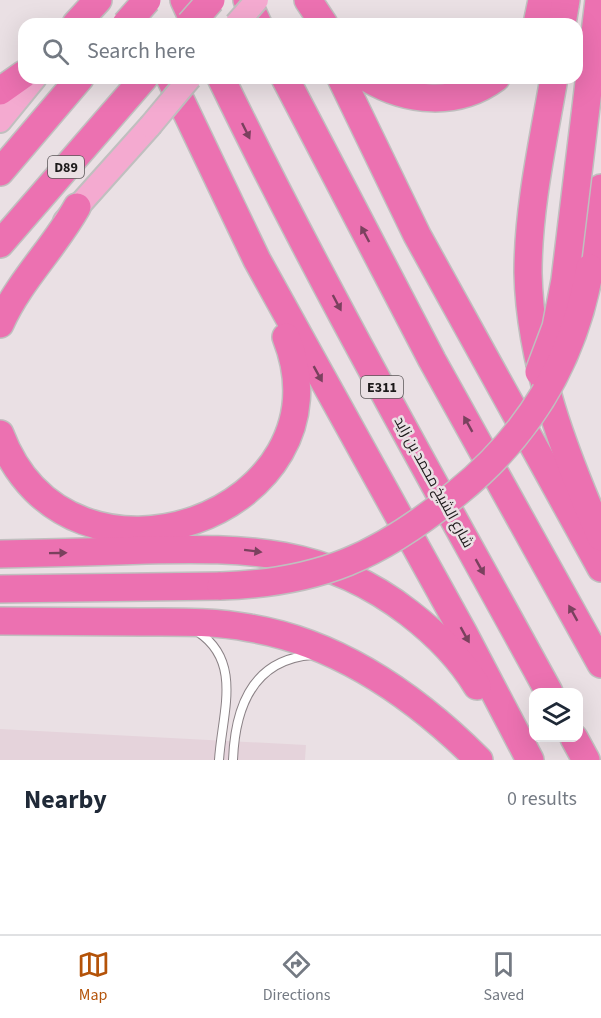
<!DOCTYPE html>
<meta charset="utf-8">
<style>
:root{--surface:#fff;--page:#f6f6f7;--text:#1f2937;--muted:#747a83;--line:#e0e1e3;--accent:#b45309}
body{margin:0;font-family:"Source Sans 3",Cairo,sans-serif;background:var(--page);color:var(--text)}
.controls{position:absolute;right:18px;bottom:18px;display:grid;overflow:hidden;border-radius:12px;box-shadow:0 6px 24px #0002}
.controls button{width:54px;height:54px;display:grid;place-items:center;padding:0;border:0;border-bottom:2px solid var(--line);background:var(--surface);color:var(--text);font:30px sans-serif}
.list{margin:0;padding:0;list-style:none}
h2{display:flex;justify-content:space-between;align-items:center;height:78px;margin:0;padding:0 24px;font-size:26px}
h2 small{font-size:20px;font-weight:400;color:var(--muted)}
.icon{flex:none;width:33px;height:33px;fill:none;stroke:currentColor;stroke-width:2;stroke-linecap:round;stroke-linejoin:round}
.map{position:relative;flex:none;width:601px;height:760px;overflow:hidden}
.search{position:absolute;background:var(--surface);box-shadow:0 6px 24px #0002;left:18px;right:18px;top:18px;height:66px;display:flex;align-items:center;gap:15px;box-sizing:border-box;padding:0 21px;border-radius:18px;color:var(--muted);font-size:22px}
.sheet{height:174px;background:var(--surface)}
nav{display:flex;justify-content:space-around;align-items:center;box-sizing:border-box;height:84px;border-top:2px solid var(--line);background:var(--surface);font-size:16px;color:var(--muted)}
nav a{display:grid;justify-items:center;gap:3px}
nav .on{color:var(--accent)}
.map>svg:first-child{display:block}
.built{fill:#e5d3db}
.lines{fill:none;stroke-linecap:round;stroke-linejoin:round}
.lane-casing{stroke:#8b8286;stroke-width:10}
.primary-casing{stroke:#c0bfbf;stroke-width:26}
.highway-casing{stroke:#c0bfbf;stroke-width:30}
.lane{stroke:#fff;stroke-width:8}
.primary{stroke:#f4aad0;stroke-width:22}
.highway{stroke:#ec71b1;stroke-width:27}
.primary-bridge-casing{stroke:#c0bfbf;stroke-width:26;stroke-linecap:butt}
.highway-bridge-casing{stroke:#c0bfbf;stroke-width:30;stroke-linecap:butt}
.primary-bridge{stroke:#f4aad0;stroke-width:22}
.highway-bridge{stroke:#ec71b1;stroke-width:27}
.oneway{fill:#7a415e}
.labels{text-anchor:middle;stroke-width:5;stroke-linejoin:round;paint-order:stroke}
.shield{fill:#eae0e4;stroke:#5a5557;stroke-width:1.5}
.shield-label{font-size:14px;font-weight:bold;fill:#1d1a1b}
.street-label{font-size:15px;fill:#1d1a1b;stroke:#eae0e4}
</style>
<div class="map">
<svg width="601" height="760" viewBox="0 0 601 760">
<rect width="100%" height="100%" fill="#eae0e4"/>
<!-- built -->
<polygon class="built" points="0,729 306,745 305,760 0,760"/>
<g class="lines">
<defs>
<g id="lane">
<path d="M 198,632 C 243,662 222,713 219,760"/>
<path d="M 233,760 C 235,708 252,659 313,655"/>
</g>
<g id="primary">
<polyline points="0,121 35,78"/>
<polyline points="65,221 150,126"/>
</g>
<g id="highway">
<polyline points="184,0 195,24"/>
<polyline points="247,0 258,24"/>
<polyline points="308,0 324,24"/>
<polyline points="76,24 98,0"/>
<polyline points="537,24 542,0"/>
<polyline points="562,24 566,0"/>
<polyline points="170,78 257,260 463,632 530,760"/>
<path d="M 221,78 C 322,287 438,489 549,692"/>
<polyline points="285,78 432,360 601,664"/>
<polyline points="341,78 417,235 601,568"/>
<path d="M 367,78 C 407,102 457,107 496,78"/>
<path d="M 554,78 C 543,142 528,208 528,273 C 530,365 565,454 601,537"/>
<polyline points="0,91 24,74"/>
<polyline points="0,172 80,78"/>
<polyline points="0,244 144,78"/>
<polyline points="590,268 601,188"/>
<path d="M 0,324 C 19,281 54,248 77,207"/>
<path d="M 0,434 C 69,617 355,513 286,337"/>
<path d="M 0,554 C 49,553 97,552 146,550 C 247,548 325,548 409,613 C 435,633 460,658 477,686"/>
<polyline points="0,589 221,586"/>
<path d="M 0,621 C 47,621 94,622 141,622 C 178,622 214,621 250,628 C 340,643 416,697 479,760"/>
<polyline points="574,738 586,760"/>
</g>
</defs>
<!-- lane casing -->
<use href="#lane" class="lane-casing"/>
<!-- primary casing -->
<use href="#primary" class="primary-casing"/>
<!-- highway casing -->
<use href="#highway" class="highway-casing"/>
<!-- lane -->
<use href="#lane" class="lane"/>
<!-- primary -->
<use href="#primary" class="primary"/>
<!-- highway -->
<use href="#highway" class="highway"/>
<defs>
<g id="primary-bridge">
<polyline points="236,24 257,0"/>
<polyline points="150,126 190,78"/>
</g>
<g id="highway-bridge">
<polyline points="126,24 147,0"/>
<polyline points="190,24 211,0"/>
<polyline points="539,372 556,327 565,280 599,0"/>
<path d="M 221,586 C 320,583 380,556 457,493 C 529,435 574,360 590,268"/>
</g>
</defs>
<!-- primary-bridge casing -->
<use href="#primary-bridge" class="primary-bridge-casing"/>
<!-- highway-bridge casing -->
<use href="#highway-bridge" class="highway-bridge-casing"/>
<!-- primary-bridge -->
<use href="#primary-bridge" class="primary-bridge"/>
<!-- highway-bridge -->
<use href="#highway-bridge" class="highway-bridge"/>
</g>
<!-- one-way arrows -->
<defs><path id="oneway-solid" d="M-6-.8H1V-3.2L6.5 0L1 3.2V.8H-6Z" transform="scale(1.5)"/></defs>
<g class="oneway">
<use href="#oneway-solid" transform="translate(246 131) rotate(64)"/>
<use href="#oneway-solid" transform="translate(365 234) rotate(-118)"/>
<use href="#oneway-solid" transform="translate(337 303) rotate(62)"/>
<use href="#oneway-solid" transform="translate(318 374) rotate(61)"/>
<use href="#oneway-solid" transform="translate(468 424) rotate(-119)"/>
<use href="#oneway-solid" transform="translate(253 551) rotate(7)"/>
<use href="#oneway-solid" transform="translate(58 553) rotate(-1)"/>
<use href="#oneway-solid" transform="translate(480 567) rotate(61)"/>
<use href="#oneway-solid" transform="translate(573 613) rotate(-119)"/>
<use href="#oneway-solid" transform="translate(465 635) rotate(61)"/>
</g>
<g class="labels">
<!-- shield labels -->
<g class="shield">
<rect x="48" y="156" width="36" height="22" rx="4.5"/>
<rect x="361" y="376" width="42" height="22" rx="4.5"/>
</g>
<g class="shield-label">
<text x="66" y="172">D89</text>
<text x="382" y="392">E311</text>
</g>
<!-- street labels -->
<g class="street-label">
<text transform="translate(434 482) rotate(61)" y="5">شارع الشيخ محمد بن زايد</text>
</g>
</g>
</svg>
<div class="controls">
<button><svg class="icon" aria-label="layers" viewBox="0 0 24 24"><path d="M12 4l9 5-9 5-9-5zM3 14l9 5 9-5"/></svg></button>
</div>
<div class="search"><svg class="icon" aria-label="search" viewBox="0 0 24 24"><circle cx="10" cy="10" r="6"/><path d="M15 15l6 6"/></svg>Search here</div>
</div>
<section class="sheet">
<h2>Nearby<small>0 results</small></h2>
<ul class="list">
</ul>
</section>
<nav>
<a class="on"><svg class="icon" aria-label="map" viewBox="0 0 24 24"><path d="M3 6l6-2 6 2 6-2v14l-6 2-6-2-6 2zM9 4v14M15 6v14"/></svg>Map</a>
<a><svg class="icon" aria-label="directions" viewBox="0 0 24 24"><path d="M12 3l9 9-9 9-9-9zM9 14v-3h6M13 9l2 2-2 2"/></svg>Directions</a>
<a><svg class="icon" aria-label="saved" viewBox="0 0 24 24"><path d="M7 4h10v16l-5-4-5 4z"/></svg>Saved</a>
</nav>
